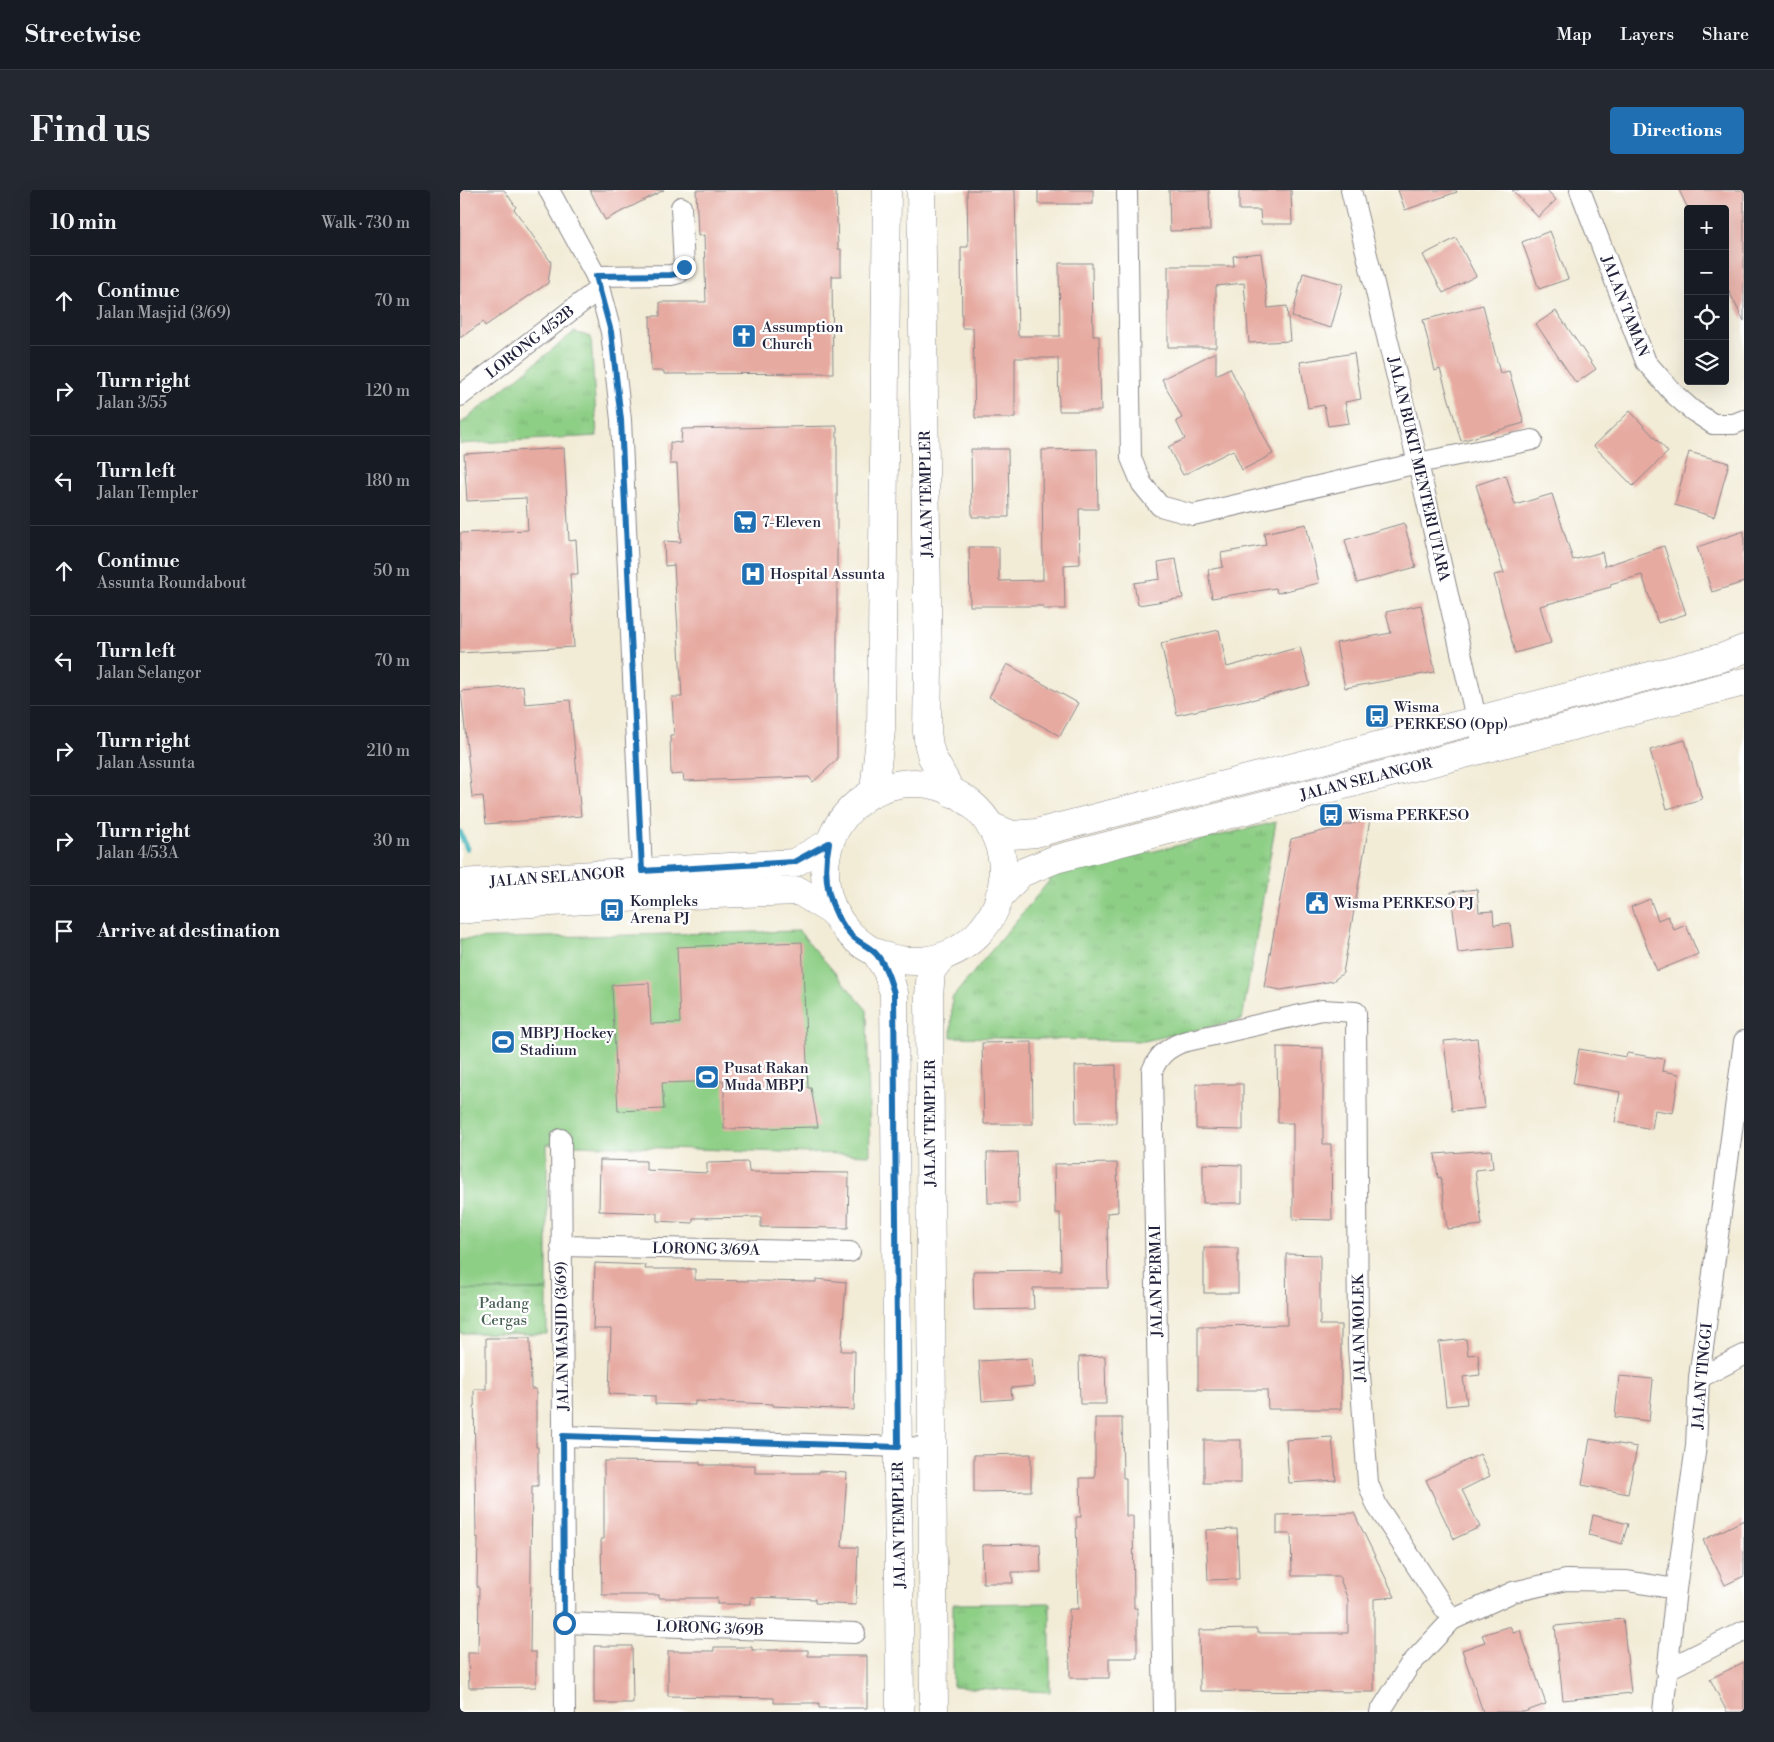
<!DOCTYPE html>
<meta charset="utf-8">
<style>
:root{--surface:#171b24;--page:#242831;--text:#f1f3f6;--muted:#9ea1a6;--line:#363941;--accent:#1f6fb2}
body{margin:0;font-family:"Libre Bodoni",serif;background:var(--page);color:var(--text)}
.controls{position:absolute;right:15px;top:15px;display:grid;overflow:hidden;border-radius:5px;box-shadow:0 5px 20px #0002}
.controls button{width:45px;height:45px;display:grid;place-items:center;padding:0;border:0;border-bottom:1px solid var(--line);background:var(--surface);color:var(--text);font:25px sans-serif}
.stop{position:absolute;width:15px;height:15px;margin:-11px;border:4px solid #1f6fb2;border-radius:50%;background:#fff}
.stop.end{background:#1f6fb2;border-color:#fff;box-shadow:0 1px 5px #0008}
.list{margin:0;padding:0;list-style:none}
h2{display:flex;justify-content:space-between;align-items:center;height:65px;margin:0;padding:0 20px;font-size:21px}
h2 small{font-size:16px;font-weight:400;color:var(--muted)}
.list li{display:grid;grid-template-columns:32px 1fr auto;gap:15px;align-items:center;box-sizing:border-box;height:90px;padding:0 20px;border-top:1px solid var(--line)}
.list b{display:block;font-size:19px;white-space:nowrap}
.list p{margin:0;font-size:16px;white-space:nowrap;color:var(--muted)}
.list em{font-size:16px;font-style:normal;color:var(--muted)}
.icon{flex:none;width:28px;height:28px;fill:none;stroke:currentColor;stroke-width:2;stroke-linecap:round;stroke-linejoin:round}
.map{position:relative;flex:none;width:1284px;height:1522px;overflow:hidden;border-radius:5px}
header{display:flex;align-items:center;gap:30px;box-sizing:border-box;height:70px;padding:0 25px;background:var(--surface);border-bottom:1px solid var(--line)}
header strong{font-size:24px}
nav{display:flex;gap:28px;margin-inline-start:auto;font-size:18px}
.intro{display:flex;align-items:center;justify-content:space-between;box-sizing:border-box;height:120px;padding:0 30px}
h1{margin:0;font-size:35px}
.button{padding:12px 22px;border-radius:5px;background:var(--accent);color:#fff;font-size:18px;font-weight:700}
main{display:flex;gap:30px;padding:0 30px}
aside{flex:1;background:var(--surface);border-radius:5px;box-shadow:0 5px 20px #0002}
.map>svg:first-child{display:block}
.grass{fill:url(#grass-tufts);stroke:#587860}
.garden{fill:#8ecf86;stroke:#587860}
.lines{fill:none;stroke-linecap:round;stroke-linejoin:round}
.stream{stroke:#47b7bd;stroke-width:5.5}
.building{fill:#e6aaa1}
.street-casing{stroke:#8a8789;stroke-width:22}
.secondary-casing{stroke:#8a8789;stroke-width:29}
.primary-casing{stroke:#8a8789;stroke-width:29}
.street{stroke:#fff;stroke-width:20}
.secondary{stroke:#fff;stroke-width:28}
.primary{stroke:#fff;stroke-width:28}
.route{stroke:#1f6fb2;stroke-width:6}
.labels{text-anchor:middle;stroke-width:4.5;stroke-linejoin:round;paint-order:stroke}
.street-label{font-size:15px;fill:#22223b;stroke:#fff}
.poi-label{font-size:15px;fill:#22223b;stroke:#fff;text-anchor:start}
.park-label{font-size:15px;fill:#485f55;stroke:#fff}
</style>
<header>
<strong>Streetwise</strong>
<nav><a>Map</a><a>Layers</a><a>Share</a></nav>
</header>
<div class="intro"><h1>Find us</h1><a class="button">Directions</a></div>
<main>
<aside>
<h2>10 min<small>Walk · 730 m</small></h2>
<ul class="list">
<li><svg class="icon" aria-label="ahead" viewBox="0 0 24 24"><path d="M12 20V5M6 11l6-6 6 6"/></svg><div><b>Continue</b><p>Jalan Masjid (3/69)</p></div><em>70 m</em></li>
<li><svg class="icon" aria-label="right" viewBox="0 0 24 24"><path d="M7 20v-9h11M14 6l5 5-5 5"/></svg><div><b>Turn right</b><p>Jalan 3/55</p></div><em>120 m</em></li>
<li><svg class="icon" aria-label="left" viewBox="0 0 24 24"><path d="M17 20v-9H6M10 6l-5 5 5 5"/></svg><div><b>Turn left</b><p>Jalan Templer</p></div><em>180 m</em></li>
<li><svg class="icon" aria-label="ahead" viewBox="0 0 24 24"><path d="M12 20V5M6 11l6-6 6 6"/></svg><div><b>Continue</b><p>Assunta Roundabout</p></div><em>50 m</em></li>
<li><svg class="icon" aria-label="left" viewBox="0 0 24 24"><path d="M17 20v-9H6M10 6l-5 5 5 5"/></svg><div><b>Turn left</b><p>Jalan Selangor</p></div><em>70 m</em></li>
<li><svg class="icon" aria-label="right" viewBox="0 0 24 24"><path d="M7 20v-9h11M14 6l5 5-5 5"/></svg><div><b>Turn right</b><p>Jalan Assunta</p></div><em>210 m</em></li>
<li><svg class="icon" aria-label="right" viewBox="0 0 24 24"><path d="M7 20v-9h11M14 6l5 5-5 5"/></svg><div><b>Turn right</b><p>Jalan 4/53A</p></div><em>30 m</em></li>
<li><svg class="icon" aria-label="arrive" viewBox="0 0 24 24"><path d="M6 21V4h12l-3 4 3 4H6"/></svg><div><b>Arrive at destination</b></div></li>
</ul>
</aside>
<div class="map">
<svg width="1284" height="1522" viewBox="0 0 1284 1522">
<defs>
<pattern id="grass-tufts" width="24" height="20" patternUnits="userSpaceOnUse" patternTransform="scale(1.25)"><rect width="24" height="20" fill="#8ecf86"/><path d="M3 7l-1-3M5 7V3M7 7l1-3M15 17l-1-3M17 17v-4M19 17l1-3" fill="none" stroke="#7ab175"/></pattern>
</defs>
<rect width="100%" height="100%" fill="#fff"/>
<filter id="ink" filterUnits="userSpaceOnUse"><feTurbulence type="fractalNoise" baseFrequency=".02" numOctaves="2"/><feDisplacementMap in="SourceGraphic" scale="10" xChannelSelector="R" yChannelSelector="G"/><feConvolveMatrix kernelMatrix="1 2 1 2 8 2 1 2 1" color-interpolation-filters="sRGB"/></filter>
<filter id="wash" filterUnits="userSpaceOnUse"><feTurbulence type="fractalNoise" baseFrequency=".0096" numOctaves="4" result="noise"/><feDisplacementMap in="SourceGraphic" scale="20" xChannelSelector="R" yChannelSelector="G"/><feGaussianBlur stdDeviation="1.12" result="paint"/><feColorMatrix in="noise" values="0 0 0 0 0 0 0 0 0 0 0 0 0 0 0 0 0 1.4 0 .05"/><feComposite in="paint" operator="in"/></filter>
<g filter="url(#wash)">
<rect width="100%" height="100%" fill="#f2ecd7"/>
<!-- grass -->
<g class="grass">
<polygon points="114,142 131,147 137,246 0,254 0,234"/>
<polygon points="816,632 782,830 684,851 491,847 492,808 594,685"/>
<polygon points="0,1100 87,1100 87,1144 0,1143"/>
<polygon points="590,1413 590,1502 493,1497 493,1414"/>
</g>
<!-- garden -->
<polygon class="garden" points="339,741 407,820 410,965 87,954 87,1100 0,1100 0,749"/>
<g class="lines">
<!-- stream -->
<polyline class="stream" points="0,642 7,658"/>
</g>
<g id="blocks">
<!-- building -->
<g class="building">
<polygon points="0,0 44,0 56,17 54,19 91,72 88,93 25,136 23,132 0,148"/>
<polygon points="130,0 204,0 145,30"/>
<polygon points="236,0 376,0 378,59 381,59 381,86 372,86 373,183 204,184 204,181 191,181 190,126 200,126 200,112 246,112 244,45 238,46"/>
<polygon points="507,0 555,0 558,146 600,146 599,73 632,73 633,146 639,146 641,221 599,221 598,168 555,168 555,228 515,228 513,138 502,138 501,57 508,57"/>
<rect x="578" y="0" width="55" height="14"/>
<polygon points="709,0 749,0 750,40 710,41"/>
<polygon points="779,0 831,0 832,34 801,34 800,20 779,20"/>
<polygon points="938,0 996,0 997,2 945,20"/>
<polygon points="1052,0 1087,0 1096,10 1078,27"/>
<polygon points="1219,0 1284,0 1284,131 1265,94 1265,19 1228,19"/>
<polygon points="1090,41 1108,89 1079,99 1062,52"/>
<polygon points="996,48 1016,86 983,103 963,65"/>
<polygon points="801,63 808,118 827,116 830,151 789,153 784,93 756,96 756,157 708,157 708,76 774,76 773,66"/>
<polygon points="843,83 883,94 871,138 832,127"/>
<polygon points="1023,115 1040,183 1049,181 1064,233 1001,251 980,179 975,181 963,130"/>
<polygon points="1096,121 1136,179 1116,193 1076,134"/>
<polygon points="756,162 756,185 770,178 813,264 782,280 773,260 723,285 708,257 725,249 716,231 722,228 702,189"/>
<polygon points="894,163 901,209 885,212 889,233 868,236 864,215 848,218 840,172"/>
<polygon points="1170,221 1208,262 1173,296 1134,256"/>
<polygon points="377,236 377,570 353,592 349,587 224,591 223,584 211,585 210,545 214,545 212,507 222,507 214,375 205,376 204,351 221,352 217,274 210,274 210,252 221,253 222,239"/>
<polygon points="104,258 109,351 116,350 118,384 110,384 114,457 0,463 0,343 68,340 66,308 7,311 4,264"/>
<polygon points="511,259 548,259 549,327 512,327"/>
<polygon points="637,259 638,319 619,319 620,374 604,375 605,419 583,419 583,416 510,416 509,357 539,357 539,391 583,390 582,260"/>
<polygon points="1229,262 1269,273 1254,327 1215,315"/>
<polygon points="1046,285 1055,315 1092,304 1113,370 1142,362 1145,376 1204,356 1226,424 1198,433 1182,385 1150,394 1151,397 1080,416 1091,453 1055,463 1034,385 1044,383 1016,295"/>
<polygon points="944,333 956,377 897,393 885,350"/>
<polygon points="846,334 859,393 817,403 816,398 752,408 748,380 763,377 761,363 806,355 804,343"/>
<polygon points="1284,341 1284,392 1252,402 1237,357"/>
<polygon points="716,369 723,408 678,415 674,393 700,389 698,372"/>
<polygon points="961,415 975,482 885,498 876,453 931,443 926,422"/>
<polygon points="759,440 767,477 840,457 850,495 791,510 790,509 717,525 701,453"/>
<polygon points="547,474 618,513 600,546 529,507"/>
<polygon points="63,496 65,514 110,510 121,626 26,634 23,606 12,607 1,501"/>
<polygon points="1225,550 1242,609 1207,619 1190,560"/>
<polygon points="910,629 883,783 873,791 821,800 804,797 831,649"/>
<polygon points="1017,699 1019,722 1033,721 1034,735 1050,733 1053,757 998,763 991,702"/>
<polygon points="1190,709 1198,730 1208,726 1214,740 1226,735 1238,764 1197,781 1171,717"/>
<polygon points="342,752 348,898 351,898 358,937 264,939 264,891 202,893 204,919 158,921 152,795 189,793 191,834 220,833 217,757"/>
<polygon points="1017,848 1025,918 992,921 984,851"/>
<polygon points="572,852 573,934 524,934 522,853"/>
<polygon points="817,857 863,858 863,954 871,954 872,1030 833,1029 833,933 818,933"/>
<polygon points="1119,859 1166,867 1167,863 1204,869 1202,881 1219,884 1213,923 1195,920 1192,939 1155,932 1160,902 1113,894"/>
<polygon points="656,875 656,933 616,933 615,876"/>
<polygon points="736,894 783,894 783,940 736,939"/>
<polygon points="1031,960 1033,978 1015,980 1022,1035 987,1039 981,987 978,988 975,964"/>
<polygon points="558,962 559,1013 528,1013 527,963"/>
<polygon points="140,970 186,971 186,980 247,983 247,973 288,972 289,982 389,983 388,1038 301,1037 301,1027 233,1028 233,1033 197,1031 197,1023 139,1021"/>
<polygon points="657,973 658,1022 647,1023 648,1098 573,1098 574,1119 514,1120 513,1081 601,1080 600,1023 595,1023 594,974"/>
<polygon points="743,974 782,975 782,1013 743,1013"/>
<rect x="744" y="1058" width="34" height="45"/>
<polygon points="826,1064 860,1065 860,1135 881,1135 881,1219 808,1219 807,1200 738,1200 738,1136 827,1135"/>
<polygon points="135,1073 186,1075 185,1079 235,1079 235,1090 356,1092 356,1089 386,1092 381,1161 395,1161 394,1220 313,1216 313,1214 235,1211 235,1215 195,1214 195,1206 149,1204 151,1139 133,1139"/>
<polygon points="26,1148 70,1148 71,1199 76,1199 76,1257 78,1257 78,1296 72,1296 70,1462 76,1462 76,1497 9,1498 8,1463 18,1463 19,1398 17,1397 18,1347 16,1347 14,1199 26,1199"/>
<polygon points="1006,1149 1008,1165 1018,1164 1020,1185 1003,1187 1007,1214 986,1216 979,1152"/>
<polygon points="645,1166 646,1214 620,1214 619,1167"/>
<polygon points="572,1168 574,1196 551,1198 552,1209 522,1211 519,1171"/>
<polygon points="1159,1186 1193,1189 1189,1231 1155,1227"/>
<polygon points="635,1228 662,1228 663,1288 666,1288 666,1326 673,1326 674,1418 677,1418 677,1468 649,1468 649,1488 610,1488 609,1419 618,1419 616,1327 621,1327 620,1288 635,1288"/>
<polygon points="872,1247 876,1290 829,1293 826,1250"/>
<polygon points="1130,1249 1177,1257 1168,1304 1122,1295"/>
<rect x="744" y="1250" width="37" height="43"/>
<polygon points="571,1264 571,1301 514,1302 514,1265"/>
<polygon points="1020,1264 1030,1286 1002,1300 1020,1337 994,1349 966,1290"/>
<polygon points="144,1271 240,1272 240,1275 295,1275 295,1283 359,1283 359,1281 387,1283 382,1357 398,1357 396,1415 355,1413 355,1409 291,1407 291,1414 257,1414 257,1408 199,1408 199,1405 142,1405 141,1349 144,1349"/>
<polygon points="894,1323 935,1407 914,1409 914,1502 740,1501 739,1440 797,1439 797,1443 888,1443 888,1410 879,1386 832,1386 831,1344 817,1344 817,1325"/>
<polygon points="1133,1325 1168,1334 1162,1354 1129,1345"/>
<polygon points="1284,1330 1284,1386 1265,1395 1243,1350"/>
<polygon points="777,1339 779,1389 748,1390 746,1340"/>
<polygon points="580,1354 581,1382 552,1382 553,1393 523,1393 522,1355"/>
<polygon points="1163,1429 1171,1503 1103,1510 1095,1436"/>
<polygon points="1050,1436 1053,1442 1060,1440 1086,1514 1064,1522 1023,1522 1002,1460 1025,1452 1022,1445"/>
<polygon points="134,1456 172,1456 173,1513 134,1513"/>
<polygon points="254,1457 292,1457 292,1460 348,1460 348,1466 407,1466 407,1518 359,1518 359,1513 314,1513 314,1508 208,1506 208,1461 254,1461"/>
<polygon points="1284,1472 1284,1522 1267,1522 1250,1489"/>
</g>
</g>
</g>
<g filter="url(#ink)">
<use href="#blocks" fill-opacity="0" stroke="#8a8789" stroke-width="1"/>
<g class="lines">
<defs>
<g id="street">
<polyline points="89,0 136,86 151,142 161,230 182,681"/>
<polyline points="667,0 671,268 682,294 700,316 733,325 958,273 1072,250"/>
<polyline points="891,0 958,273 1023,559"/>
<polyline points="1120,0 1186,172 1214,204 1232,220 1253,234 1274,234 1284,230"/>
<polyline points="136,86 211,85 219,83 224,77 221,17"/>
<polyline points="0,206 139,99"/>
<polyline points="101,949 105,1522"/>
<polyline points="101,1056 390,1062"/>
<polyline points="1239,1188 1284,1165"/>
<polyline points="103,1246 472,1258"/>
<polyline points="104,1433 395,1443"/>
<polyline points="1206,1480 1284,1441"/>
<path d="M 704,1522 L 692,881 C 698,866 707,858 723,852 L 862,820 L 896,822 L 898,1157 L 908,1293 L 917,1316 L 992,1430"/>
<polyline points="920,1522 949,1476 992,1430 1053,1402 1106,1390 1167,1391 1216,1399"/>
<polyline points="1203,1522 1216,1399 1236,1256 1239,1188 1284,851"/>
</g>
<g id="secondary">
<polyline points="530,636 552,645 576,643 1264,467 1284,459"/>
<polyline points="0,693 334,673 369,653"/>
<polyline points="539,707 561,683 596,669 1284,492"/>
<polyline points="0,720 54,714 202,706 339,701 376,724"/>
</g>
<g id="primary">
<polyline points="461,0 468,478 467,542 469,556 472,567 492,603"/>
<circle cx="454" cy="682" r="89"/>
<polyline points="414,600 421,540 427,0"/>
<polyline points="416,763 427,781 434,803 440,1522"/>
<polyline points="474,1522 469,806 471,781 481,768"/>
</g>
</defs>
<!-- street casing -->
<use href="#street" class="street-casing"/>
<!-- secondary casing -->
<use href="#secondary" class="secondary-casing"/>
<!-- primary casing -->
<use href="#primary" class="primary-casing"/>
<!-- street -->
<use href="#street" class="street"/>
<!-- secondary -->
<use href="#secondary" class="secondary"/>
<!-- primary -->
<use href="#primary" class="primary"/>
</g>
</g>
<g class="lines" filter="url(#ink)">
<!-- route -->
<path class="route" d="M 104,1433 L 103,1246 L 438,1257 L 434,803 C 430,790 426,776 417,765 C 411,757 399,753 392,746 C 368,721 362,687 369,653 L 334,672 L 182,681 L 161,230 L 151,142 L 136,86 L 211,85 L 219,83 L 224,77"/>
</g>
<!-- icons -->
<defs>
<symbol id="church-square" viewBox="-11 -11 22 22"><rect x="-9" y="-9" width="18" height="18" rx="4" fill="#1f6fb2" stroke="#fff"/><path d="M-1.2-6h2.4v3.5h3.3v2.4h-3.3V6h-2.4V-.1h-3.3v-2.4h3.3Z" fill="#fff"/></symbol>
<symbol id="supermarket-square" viewBox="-11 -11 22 22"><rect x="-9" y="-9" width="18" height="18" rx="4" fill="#1f6fb2" stroke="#fff"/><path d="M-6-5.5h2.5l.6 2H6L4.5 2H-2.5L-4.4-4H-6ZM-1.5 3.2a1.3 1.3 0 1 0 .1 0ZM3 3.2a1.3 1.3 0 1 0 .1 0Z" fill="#fff"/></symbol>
<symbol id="hospital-square" viewBox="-11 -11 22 22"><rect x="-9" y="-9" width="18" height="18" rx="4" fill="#1f6fb2" stroke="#fff"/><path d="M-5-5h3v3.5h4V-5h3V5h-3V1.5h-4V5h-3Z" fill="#fff"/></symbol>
<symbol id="bus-square" viewBox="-11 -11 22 22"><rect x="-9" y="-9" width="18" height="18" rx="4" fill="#1f6fb2" stroke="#fff"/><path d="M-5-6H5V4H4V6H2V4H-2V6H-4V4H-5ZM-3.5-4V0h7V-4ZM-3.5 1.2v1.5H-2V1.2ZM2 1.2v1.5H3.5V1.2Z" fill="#fff"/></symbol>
<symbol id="civic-square" viewBox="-11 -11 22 22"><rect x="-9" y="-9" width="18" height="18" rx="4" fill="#1f6fb2" stroke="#fff"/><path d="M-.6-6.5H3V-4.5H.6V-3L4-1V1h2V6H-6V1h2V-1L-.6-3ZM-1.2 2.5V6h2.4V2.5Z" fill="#fff"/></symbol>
<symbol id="stadium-square" viewBox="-11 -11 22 22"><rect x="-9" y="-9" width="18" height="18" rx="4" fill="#1f6fb2" stroke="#fff"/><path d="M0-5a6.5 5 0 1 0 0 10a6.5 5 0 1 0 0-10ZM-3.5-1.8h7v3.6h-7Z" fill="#fff"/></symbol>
</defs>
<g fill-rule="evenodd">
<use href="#church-square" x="270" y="132" width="28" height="28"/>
<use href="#supermarket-square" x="271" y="318" width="28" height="28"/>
<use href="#hospital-square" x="279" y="370" width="28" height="28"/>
<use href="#bus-square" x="903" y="512" width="28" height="28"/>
<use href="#bus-square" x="857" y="611" width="28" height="28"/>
<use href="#civic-square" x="843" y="699" width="28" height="28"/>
<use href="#bus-square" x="138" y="706" width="28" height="28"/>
<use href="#stadium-square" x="29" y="838" width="28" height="28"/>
<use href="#stadium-square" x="233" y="873" width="28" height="28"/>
</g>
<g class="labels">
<!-- street labels -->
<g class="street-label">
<text transform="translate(1165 116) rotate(69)" y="5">JALAN TAMAN</text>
<text transform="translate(70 152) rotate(-38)" y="5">LORONG 4/52B</text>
<text transform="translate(959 279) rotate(77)" y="5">JALAN BUKIT MENTERI UTARA</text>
<text transform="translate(466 304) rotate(-91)" y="5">JALAN TEMPLER</text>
<text transform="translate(906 589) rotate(-14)" y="5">JALAN SELANGOR</text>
<text transform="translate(97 687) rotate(-4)" y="5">JALAN SELANGOR</text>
<text transform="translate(470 933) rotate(-90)" y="5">JALAN TEMPLER</text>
<text transform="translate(246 1059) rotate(1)" y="5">LORONG 3/69A</text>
<text transform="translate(696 1091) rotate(-91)" y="5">JALAN PERMAI</text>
<text transform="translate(899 1138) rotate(-91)" y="5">JALAN MOLEK</text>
<text transform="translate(102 1146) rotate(-91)" y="5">JALAN MASJID (3/69)</text>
<text transform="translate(1242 1186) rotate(-85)" y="5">JALAN TINGGI</text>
<text transform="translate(439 1335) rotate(-91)" y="5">JALAN TEMPLER</text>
<text transform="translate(250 1438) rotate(2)" y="5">LORONG 3/69B</text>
</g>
<!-- poi labels -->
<g class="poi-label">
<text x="302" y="142">Assumption<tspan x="302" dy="17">Church</tspan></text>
<text x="302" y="337">7-Eleven</text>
<text x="310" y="389">Hospital Assunta</text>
<text x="934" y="522">Wisma<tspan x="934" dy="17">PERKESO (Opp)</tspan></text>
<text x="888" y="630">Wisma PERKESO</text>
<text x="170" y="716">Kompleks<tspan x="170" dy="17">Arena PJ</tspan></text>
<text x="874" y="718">Wisma PERKESO PJ</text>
<text x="60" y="848">MBPJ Hockey<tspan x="60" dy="17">Stadium</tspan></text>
<text x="264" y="883">Pusat Rakan<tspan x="264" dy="17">Muda MBPJ</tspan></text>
</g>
<!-- park labels -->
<g class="park-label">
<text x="44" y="1118">Padang<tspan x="44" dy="17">Cergas</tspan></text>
</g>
</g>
</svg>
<div class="controls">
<button>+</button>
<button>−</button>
<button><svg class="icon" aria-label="locate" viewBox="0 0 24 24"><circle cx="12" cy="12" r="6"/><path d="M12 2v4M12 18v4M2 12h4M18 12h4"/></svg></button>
<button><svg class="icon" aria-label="layers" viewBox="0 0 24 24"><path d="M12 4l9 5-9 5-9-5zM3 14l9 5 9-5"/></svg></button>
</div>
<div class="stop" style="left:104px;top:1433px"></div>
<div class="stop end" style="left:224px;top:77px"></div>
</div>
</main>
